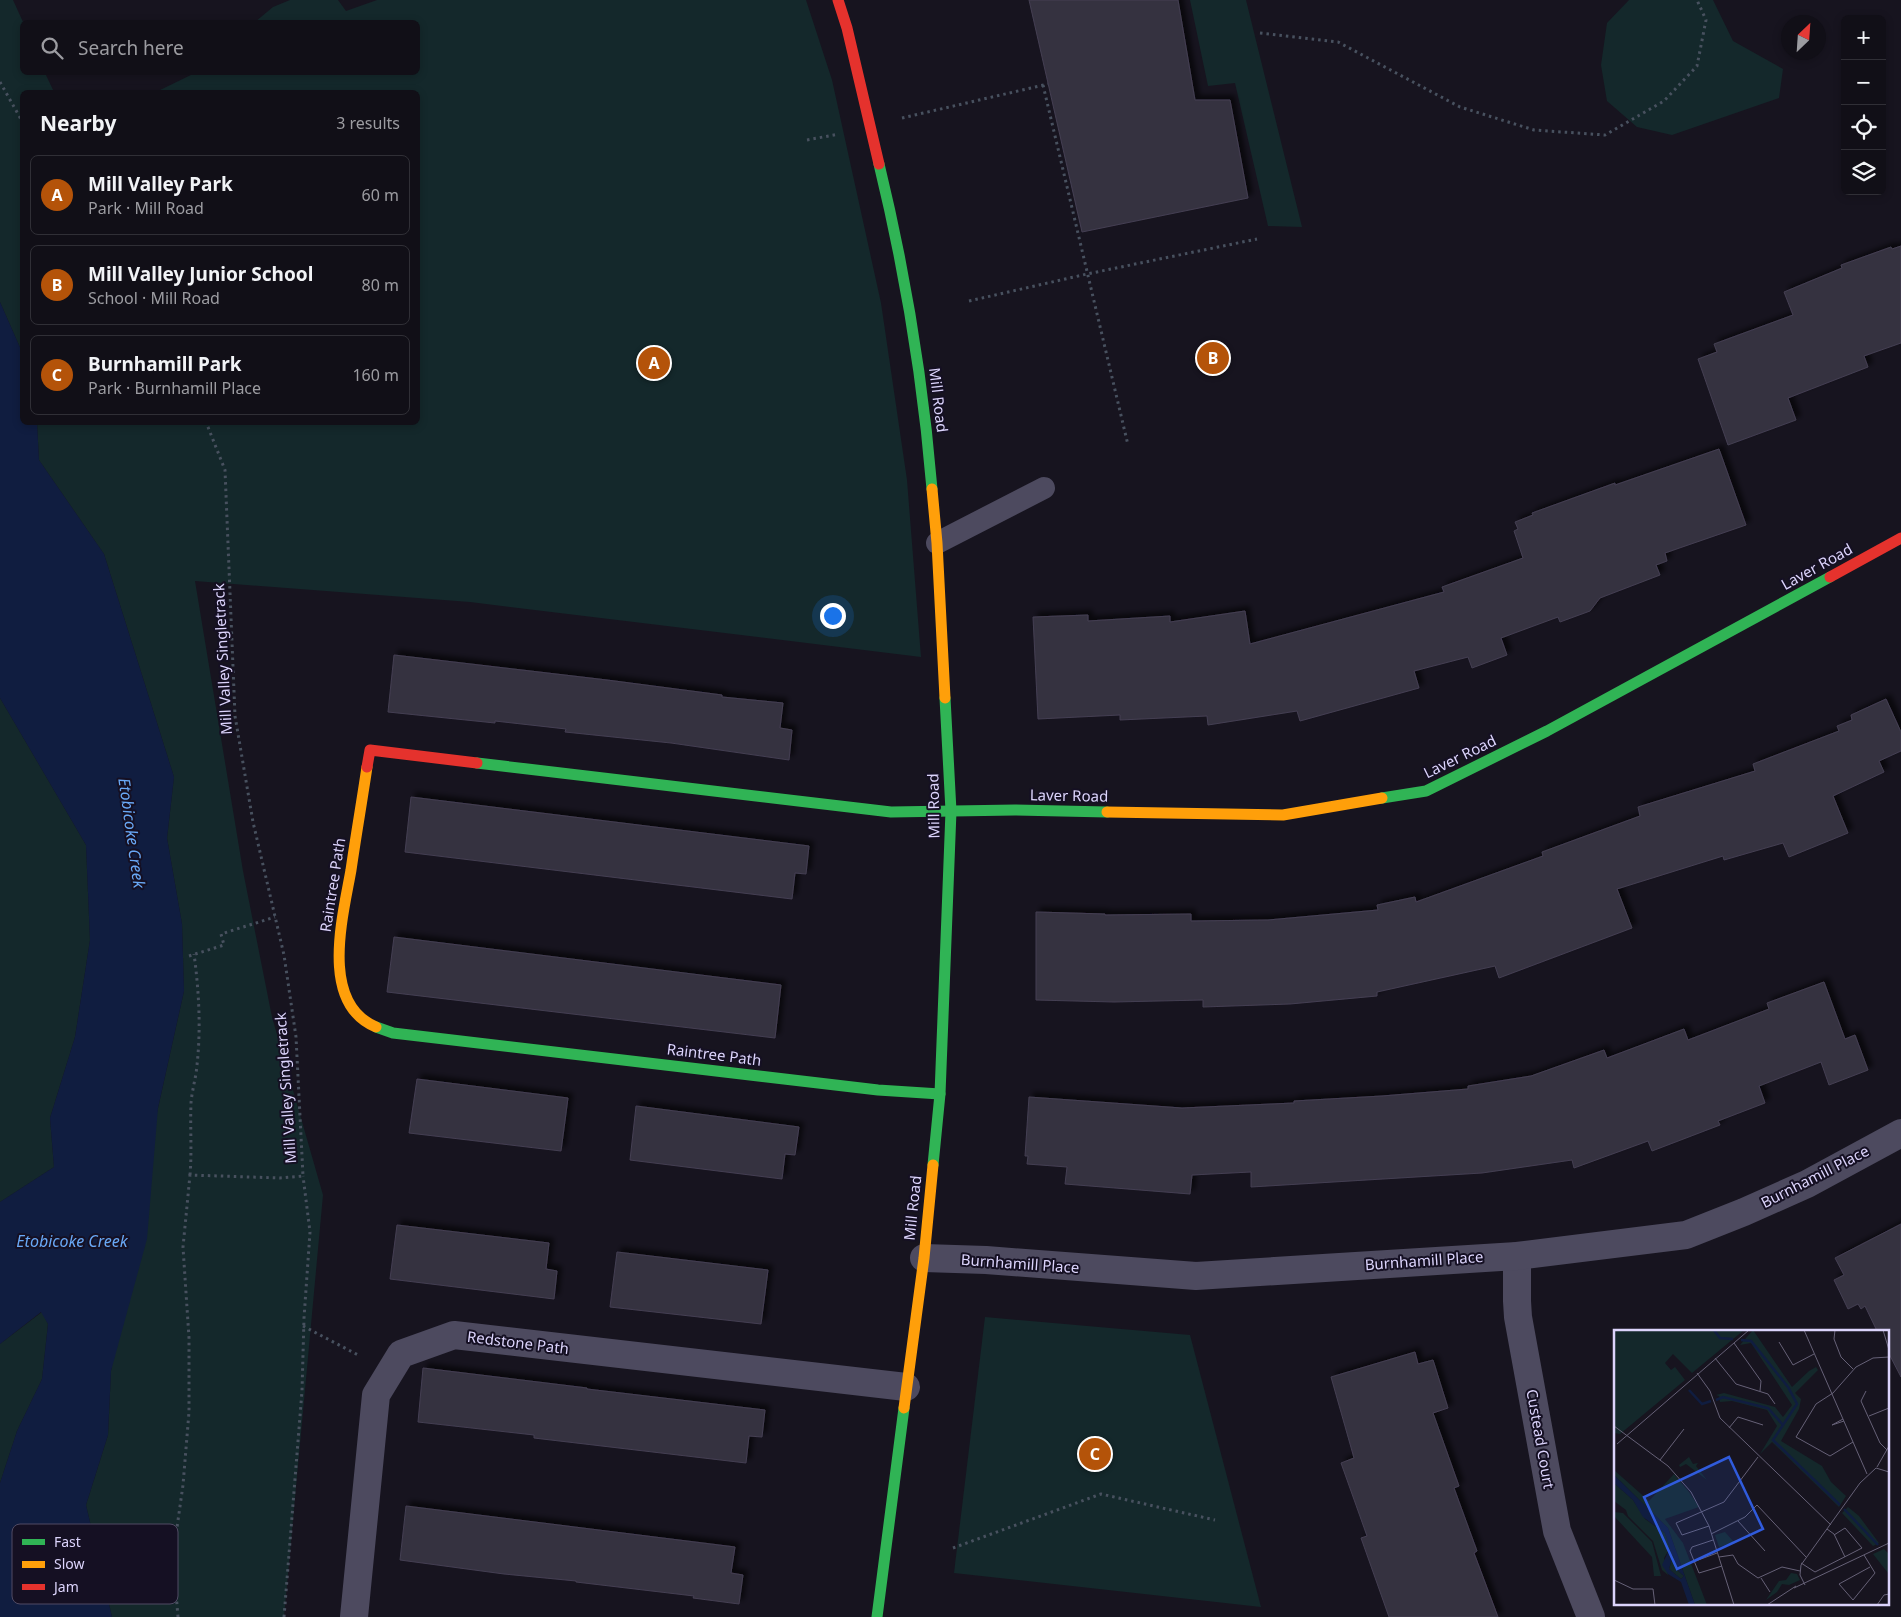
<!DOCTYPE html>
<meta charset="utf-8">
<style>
:root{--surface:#110f17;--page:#1e1d24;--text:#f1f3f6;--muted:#9c9ca1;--line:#302f36;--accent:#b45309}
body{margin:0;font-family:"Noto Sans",sans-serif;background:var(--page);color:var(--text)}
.controls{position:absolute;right:15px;top:15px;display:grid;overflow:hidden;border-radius:8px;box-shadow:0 2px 8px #0003}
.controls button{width:45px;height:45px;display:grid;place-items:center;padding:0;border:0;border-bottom:1px solid var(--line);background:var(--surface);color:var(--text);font:25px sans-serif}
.compass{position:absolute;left:1781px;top:15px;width:45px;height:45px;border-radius:50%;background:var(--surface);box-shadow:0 2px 8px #0003;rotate:25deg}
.you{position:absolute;left:832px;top:615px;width:18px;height:18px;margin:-12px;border:4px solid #fff;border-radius:50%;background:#1a73e8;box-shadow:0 0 0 8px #1a73e833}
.badge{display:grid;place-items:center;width:32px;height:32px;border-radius:50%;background:var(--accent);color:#fff;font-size:16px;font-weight:700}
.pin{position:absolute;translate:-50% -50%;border:2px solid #fff;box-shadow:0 1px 5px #0006}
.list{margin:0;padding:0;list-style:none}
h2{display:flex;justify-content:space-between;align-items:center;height:65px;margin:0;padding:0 20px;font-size:21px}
h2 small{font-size:16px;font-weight:400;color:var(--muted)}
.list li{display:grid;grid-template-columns:32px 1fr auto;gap:15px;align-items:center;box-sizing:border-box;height:80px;margin:0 10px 10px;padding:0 10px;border:1px solid var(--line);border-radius:8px}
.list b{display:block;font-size:19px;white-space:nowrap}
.list p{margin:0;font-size:16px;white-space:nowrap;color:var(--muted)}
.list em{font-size:16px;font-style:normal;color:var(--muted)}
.icon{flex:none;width:28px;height:28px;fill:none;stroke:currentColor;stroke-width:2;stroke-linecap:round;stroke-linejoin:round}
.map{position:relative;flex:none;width:1901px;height:1617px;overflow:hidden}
.search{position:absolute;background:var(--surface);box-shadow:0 2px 8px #0003;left:20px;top:20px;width:400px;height:55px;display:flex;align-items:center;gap:12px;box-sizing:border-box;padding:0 18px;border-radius:8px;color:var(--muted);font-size:19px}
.panel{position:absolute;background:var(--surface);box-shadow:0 2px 8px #0003;left:20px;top:90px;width:400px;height:335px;border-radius:8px}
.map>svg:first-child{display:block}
.green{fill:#14282b}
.water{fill:#101d40}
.building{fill:#363241;stroke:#443f52;filter:url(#shadow)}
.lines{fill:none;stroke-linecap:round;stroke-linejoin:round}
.path{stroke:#48515f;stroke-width:3;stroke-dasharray:2.5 4;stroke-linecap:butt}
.lane{stroke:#4d4a5f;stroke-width:22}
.street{stroke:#4d4a5f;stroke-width:28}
.fast{stroke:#30b455;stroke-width:11}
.slow{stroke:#ff9f0a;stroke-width:11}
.jam{stroke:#e5322d;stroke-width:11}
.labels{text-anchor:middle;stroke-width:4;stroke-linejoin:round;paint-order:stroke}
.street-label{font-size:15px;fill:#dcd4fc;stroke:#151023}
.water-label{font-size:16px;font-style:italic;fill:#69a8f6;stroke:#151023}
.inset-river{fill:none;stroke:#101d40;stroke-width:2.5}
.inset-road{fill:none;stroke:#666177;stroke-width:1}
.view{fill:#305bdc;fill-opacity:0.15;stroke:#305bdc;stroke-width:2.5}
.inset-edge{fill:none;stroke:#dcd4fc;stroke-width:2.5}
.key{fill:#151023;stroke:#514b64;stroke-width:1}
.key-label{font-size:14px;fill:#dcd4fc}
</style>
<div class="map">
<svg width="1901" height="1617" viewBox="0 0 1901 1617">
<defs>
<filter id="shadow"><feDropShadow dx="4.5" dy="-4.5" stdDeviation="2.5" flood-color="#0009"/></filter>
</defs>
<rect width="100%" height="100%" fill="#17141f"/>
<!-- green -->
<g class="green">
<polygon points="0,0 13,0 23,22 22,72 45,73 54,92 22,92 22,352 0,302"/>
<polygon points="290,0 338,0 346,11 377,0 806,0 832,80 881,303 907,480 921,657 470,602 195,581 243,871 272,1017 323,1195 284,1617 112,1617 86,1505 108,1435 111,1371 158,1108 184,991 182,924 167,838 174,777 104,554 39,460 37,423 418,422 418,92 156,92 195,73 418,72 418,22 255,22 273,7"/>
<polygon points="1190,0 1246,0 1302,227 1268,226 1235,83 1208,86"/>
<polygon points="1629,0 1713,0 1733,41 1783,69 1779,98 1672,135 1637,127 1607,101 1601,65 1607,23"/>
<polygon points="0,698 86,845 90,940 75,1037 50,1118 54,1167 0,1202"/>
<polygon points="42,1312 48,1324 42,1379 17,1431 0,1483 0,1344"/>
<polygon points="985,1317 1190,1335 1261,1607 954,1573"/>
</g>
<!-- water -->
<polygon class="water" points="0,302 22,352 22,422 37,423 39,460 104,554 174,777 167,838 182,924 184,991 158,1108 147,1239 111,1371 108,1435 86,1505 112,1617 0,1617 0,1483 17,1431 42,1379 48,1324 41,1312 0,1344 0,1202 54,1167 50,1118 75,1037 90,940 86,845 0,698"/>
<!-- building -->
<g class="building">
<polygon points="1029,0 1178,0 1195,100 1230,100 1248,198 1082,232"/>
<polygon points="1901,246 1901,343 1864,356 1868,367 1788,398 1796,420 1728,445 1698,359 1717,352 1714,344 1793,315 1784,292 1842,268 1841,265 1891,247 1892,249"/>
<polygon points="1719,449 1746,525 1665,553 1667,561 1656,565 1660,575 1600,598 1590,611 1560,622 1558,617 1501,638 1507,655 1472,668 1468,657 1414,671 1419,688 1300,721 1297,711 1208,725 1207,716 1120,720 1120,715 1038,719 1033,617 1088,615 1088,621 1170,616 1170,622 1245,611 1250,644 1444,592 1442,587 1523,558 1514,531 1518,529 1515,522 1533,515 1532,513 1615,483 1615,485"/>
<polygon points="394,655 607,680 722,695 722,697 783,703 780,728 792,730 789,760 671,743 565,732 566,729 495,721 495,723 388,712"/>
<polygon points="1886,699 1901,732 1901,751 1879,761 1884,772 1833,796 1848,833 1789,857 1783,843 1724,860 1723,856 1617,889 1632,928 1499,978 1495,966 1377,992 1377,996 1290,1004 1203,1007 1203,1000 1114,1002 1036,1000 1036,912 1105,914 1105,915 1191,914 1191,921 1268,920 1378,910 1377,905 1415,897 1416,902 1543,856 1542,852 1640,816 1638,807 1755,771 1753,764 1839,731 1837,726 1852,720 1851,715"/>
<polygon points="411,797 809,846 806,874 795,873 792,899 405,852"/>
<polygon points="394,937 781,985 775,1038 387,992"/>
<polygon points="1824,982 1845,1039 1855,1035 1868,1070 1829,1085 1821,1062 1759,1086 1765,1103 1718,1121 1720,1125 1652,1151 1648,1141 1574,1168 1572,1160 1482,1173 1251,1187 1251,1172 1192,1175 1190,1194 1065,1184 1067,1167 1027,1164 1028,1156 1025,1156 1029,1097 1182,1108 1294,1103 1294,1101 1382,1096 1468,1089 1468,1086 1531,1076 1604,1050 1607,1058 1684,1029 1688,1040 1769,1009 1767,1003"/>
<polygon points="417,1079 568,1098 561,1151 409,1133"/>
<polygon points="636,1106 799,1127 795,1155 785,1154 782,1179 630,1160"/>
<polygon points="1901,1224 1901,1377 1887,1350 1887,1331 1877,1331 1865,1306 1861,1309 1858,1304 1848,1309 1834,1280 1844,1275 1835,1258"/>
<polygon points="397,1225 549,1243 546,1269 557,1271 554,1299 390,1279"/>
<polygon points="617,1252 768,1270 761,1324 610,1307"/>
<polygon points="1415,1352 1418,1364 1433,1360 1448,1408 1433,1413 1459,1486 1454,1488 1477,1551 1474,1553 1498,1617 1389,1617 1361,1538 1367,1536 1341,1463 1354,1458 1331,1377"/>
<polygon points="423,1368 587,1388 587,1389 765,1410 762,1437 749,1436 746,1463 534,1438 534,1435 418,1422"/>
<polygon points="406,1506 735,1547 731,1573 743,1575 739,1604 693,1598 694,1596 576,1582 576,1581 504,1574 400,1560"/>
</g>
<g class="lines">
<!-- path -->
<g class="path">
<polyline points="1260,33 1338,42 1460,107 1534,130 1605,135 1664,101 1697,66 1706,20 1697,0"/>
<polyline points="0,82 22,121"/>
<polyline points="1043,85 1128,445"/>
<polyline points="902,118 1048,84"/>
<polyline points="807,140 839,134"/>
<polyline points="969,301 1087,274 1257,239"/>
<polyline points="189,956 224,945 221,934 275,917"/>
<path d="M 190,1175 C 192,1151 190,1127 191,1103 C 192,1090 196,1078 197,1065 C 201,1029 199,991 194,954"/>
<polyline points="303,1326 360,1356"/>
<polyline points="953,1548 1101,1494 1215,1520"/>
<polyline points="178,1617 173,1556 183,1485 189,1412 189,1338 183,1247 190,1175 280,1178 303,1176 296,1037 284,955 253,822 235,716 225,470 206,422"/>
<polyline points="284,1617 302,1391 304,1318 310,1232 303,1176"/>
</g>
<!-- lane -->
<polyline class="lane" points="937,543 1044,488"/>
<!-- street -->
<g class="street">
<polyline points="1517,1256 1517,1301 1518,1317 1557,1531 1591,1617"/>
<polyline points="924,1258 986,1260 1196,1276 1517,1256 1686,1235 1744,1212 1807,1184 1901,1133"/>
<polyline points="354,1617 376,1395 401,1354 454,1335 906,1387"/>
</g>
<!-- fast -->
<g class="fast">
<path d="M 879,164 C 905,271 923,380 932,489"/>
<polyline points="477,763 891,812 1015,810 1107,812"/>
<polyline points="1382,798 1426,791 1547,731 1830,577"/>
<polyline points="376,1027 393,1033 878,1090 940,1094"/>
<polyline points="933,1165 940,1094 951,811 945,698"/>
<polyline points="877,1617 904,1408"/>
</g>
<!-- slow -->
<g class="slow">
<polyline points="932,489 937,543 945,698"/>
<path d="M 367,767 C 362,801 356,835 351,870 C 343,916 319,1003 376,1027"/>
<polyline points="1107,812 1283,815 1382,798"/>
<polyline points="904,1408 924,1258 933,1165"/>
</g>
<!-- jam -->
<g class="jam">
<polyline points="838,0 847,28 879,164"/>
<polyline points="1830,577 1901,538"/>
<polyline points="367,767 370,750 477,763"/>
</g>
</g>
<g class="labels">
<!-- street labels -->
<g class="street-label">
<text transform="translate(938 400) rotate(83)" y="5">Mill Road</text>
<text transform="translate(1817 567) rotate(-29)" y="5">Laver Road</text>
<text transform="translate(223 659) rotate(-93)" y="5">Mill Valley Singletrack</text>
<text transform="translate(1460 757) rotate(-26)" y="5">Laver Road</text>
<text transform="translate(1069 796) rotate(1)" y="5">Laver Road</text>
<text transform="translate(934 806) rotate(-91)" y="5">Mill Road</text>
<text transform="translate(333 885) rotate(-81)" y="5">Raintree Path</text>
<text transform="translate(714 1055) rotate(7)" y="5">Raintree Path</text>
<text transform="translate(286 1088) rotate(-94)" y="5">Mill Valley Singletrack</text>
<text transform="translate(1815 1177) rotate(-27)" y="5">Burnhamill Place</text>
<text transform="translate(913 1208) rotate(-84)" y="5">Mill Road</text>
<text transform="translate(1424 1261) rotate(-4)" y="5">Burnhamill Place</text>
<text transform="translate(1020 1264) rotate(4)" y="5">Burnhamill Place</text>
<text transform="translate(518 1343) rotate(7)" y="5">Redstone Path</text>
<text transform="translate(1540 1439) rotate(80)" y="5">Custead Court</text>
</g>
<!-- water labels -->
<g class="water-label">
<text transform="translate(132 833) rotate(82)" y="6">Etobicoke Creek</text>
<text x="72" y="1247">Etobicoke Creek</text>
</g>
</g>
<!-- overview -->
<g transform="translate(1614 1330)">
<rect width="275" height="275" fill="#17141f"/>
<path d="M 0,0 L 130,0 L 78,43 L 59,24 L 51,33 L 57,40 L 61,37 L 71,50 L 6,104 L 0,103 ZM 139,0 L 178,57 L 195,41 L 202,37 L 204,40 L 181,63 L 187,69 L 185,79 L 167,111 L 208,136 L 217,152 L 232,166 L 225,177 L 158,112 L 146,124 L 163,96 L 153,80 L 118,71 L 106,72 L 105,66 L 102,65 L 110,63 L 161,77 L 169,87 L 178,75 L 137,13 L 126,15 ZM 75,127 L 79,134 L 84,133 L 82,136 L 93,150 L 72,134 L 66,137 L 65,135 ZM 0,140 L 35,171 L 60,144 L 75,162 L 85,177 L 51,189 L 69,213 L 93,275 L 81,275 L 54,198 L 0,145 ZM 0,153 L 19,170 L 31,189 L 51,203 L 56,218 L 50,228 L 54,245 L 48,240 L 39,211 L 14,186 L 12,180 L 0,171 ZM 234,177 L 245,186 L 265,213 L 259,216 L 228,183 ZM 0,182 L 9,183 L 38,212 L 47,246 L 40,246 L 38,227 L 0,186 ZM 111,202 L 120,212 L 105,217 L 101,205 ZM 270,219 L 275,224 L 275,259 L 274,243 L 259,224 ZM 59,225 L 62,239 L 70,246 L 67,249 L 55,239 ZM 177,243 L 183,244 L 186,250 L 175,255 L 168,254 L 163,262 L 152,270 L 165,251 L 172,250 Z" fill="#14282b"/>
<path d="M 0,145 L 54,198 L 81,275 L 75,275 L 67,252 L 54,244 L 48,235 L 56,218 L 51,203 L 29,187 L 19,170 L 0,153 ZM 59,225 L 62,239 L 70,246 L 67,249 L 55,239 Z" fill="#101d40" fill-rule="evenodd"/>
<path class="inset-river" d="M 100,0 L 106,8 L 119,9M 127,10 L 137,11 L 174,57 L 183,74 L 159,110 L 226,175M 75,60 L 88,74 L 97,71M 102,70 L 109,67 L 154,78 L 169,95M 230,179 L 264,215"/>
<path class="inset-road" d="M 190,0 L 253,144M 221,0 L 220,9 L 227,27 L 239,39M 269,0 L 275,20M 165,12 L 179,35 L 200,24M 120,13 L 147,51 L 146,61M 101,28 L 122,54 L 154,64 L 161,74M 83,43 L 96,61 L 106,88 L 217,195M 252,61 L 247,71 L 266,113 L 273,120M 255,86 L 275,78M 229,89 L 218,95 L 230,91M 0,96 L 54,136 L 77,162 L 95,196 L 120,275M 115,98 L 124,87 L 149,95M 239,112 L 216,126 L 182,107 L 202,74 L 219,63 L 242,37 L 259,28 L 275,27M 3,114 L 135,0M 46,130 L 70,99M 263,137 L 275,116M 124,191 L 151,221M 95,196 L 68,205 L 62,193 L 110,172 L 144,127M 213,199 L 220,204 L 231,227M 97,204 L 131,187 L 143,175 L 192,227M 99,210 L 78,217 L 76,221 L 85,243 L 108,236M 250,225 L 261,243 L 239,270 L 225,254 L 256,237M 105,227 L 119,225 L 124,234 L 144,248 L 168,237 L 186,241M 79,232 L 103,223M 187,233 L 201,242 L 248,218 L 231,198 L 220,205M 147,248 L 156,262M 0,250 L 19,259 L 39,259 L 41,275M 191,255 L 186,245 L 187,235 L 246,153 L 262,138 L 275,142M 180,258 L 275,213M 153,275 L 182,256M 263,275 L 270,265 L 275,264"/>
<path class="view" d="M 115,127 L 149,199 L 63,239 L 30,167 Z"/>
<rect width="275" height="275" class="inset-edge"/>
</g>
<!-- legend -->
<rect x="12" y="1524" width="166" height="80" rx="8" class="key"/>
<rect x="22" y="1539" width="23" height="6" fill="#30b455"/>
<rect x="22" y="1561" width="23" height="7" fill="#ff9f0a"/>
<rect x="22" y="1584" width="23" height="6" fill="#e5322d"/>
<g class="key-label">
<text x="54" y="1547">Fast</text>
<text x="54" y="1569">Slow</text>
<text x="54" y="1592">Jam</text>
</g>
</svg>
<div class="controls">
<button>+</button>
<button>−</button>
<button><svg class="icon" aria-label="locate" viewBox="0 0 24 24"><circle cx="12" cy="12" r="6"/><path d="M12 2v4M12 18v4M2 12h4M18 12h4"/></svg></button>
<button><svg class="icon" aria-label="layers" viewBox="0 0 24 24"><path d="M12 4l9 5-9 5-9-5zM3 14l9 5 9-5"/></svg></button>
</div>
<svg class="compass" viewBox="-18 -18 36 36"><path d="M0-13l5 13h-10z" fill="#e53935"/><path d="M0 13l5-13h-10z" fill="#9c9ca1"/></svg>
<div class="you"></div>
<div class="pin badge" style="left:654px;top:363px">A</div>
<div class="pin badge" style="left:1213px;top:358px">B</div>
<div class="pin badge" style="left:1095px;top:1454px">C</div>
<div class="search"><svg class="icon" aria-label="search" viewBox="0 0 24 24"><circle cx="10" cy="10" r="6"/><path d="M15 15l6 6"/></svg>Search here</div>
<section class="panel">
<h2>Nearby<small>3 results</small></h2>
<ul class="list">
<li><span class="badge">A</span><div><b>Mill Valley Park</b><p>Park · Mill Road</p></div><em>60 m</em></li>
<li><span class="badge">B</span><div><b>Mill Valley Junior School</b><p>School · Mill Road</p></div><em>80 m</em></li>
<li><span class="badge">C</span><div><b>Burnhamill Park</b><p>Park · Burnhamill Place</p></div><em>160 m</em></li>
</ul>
</section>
</div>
